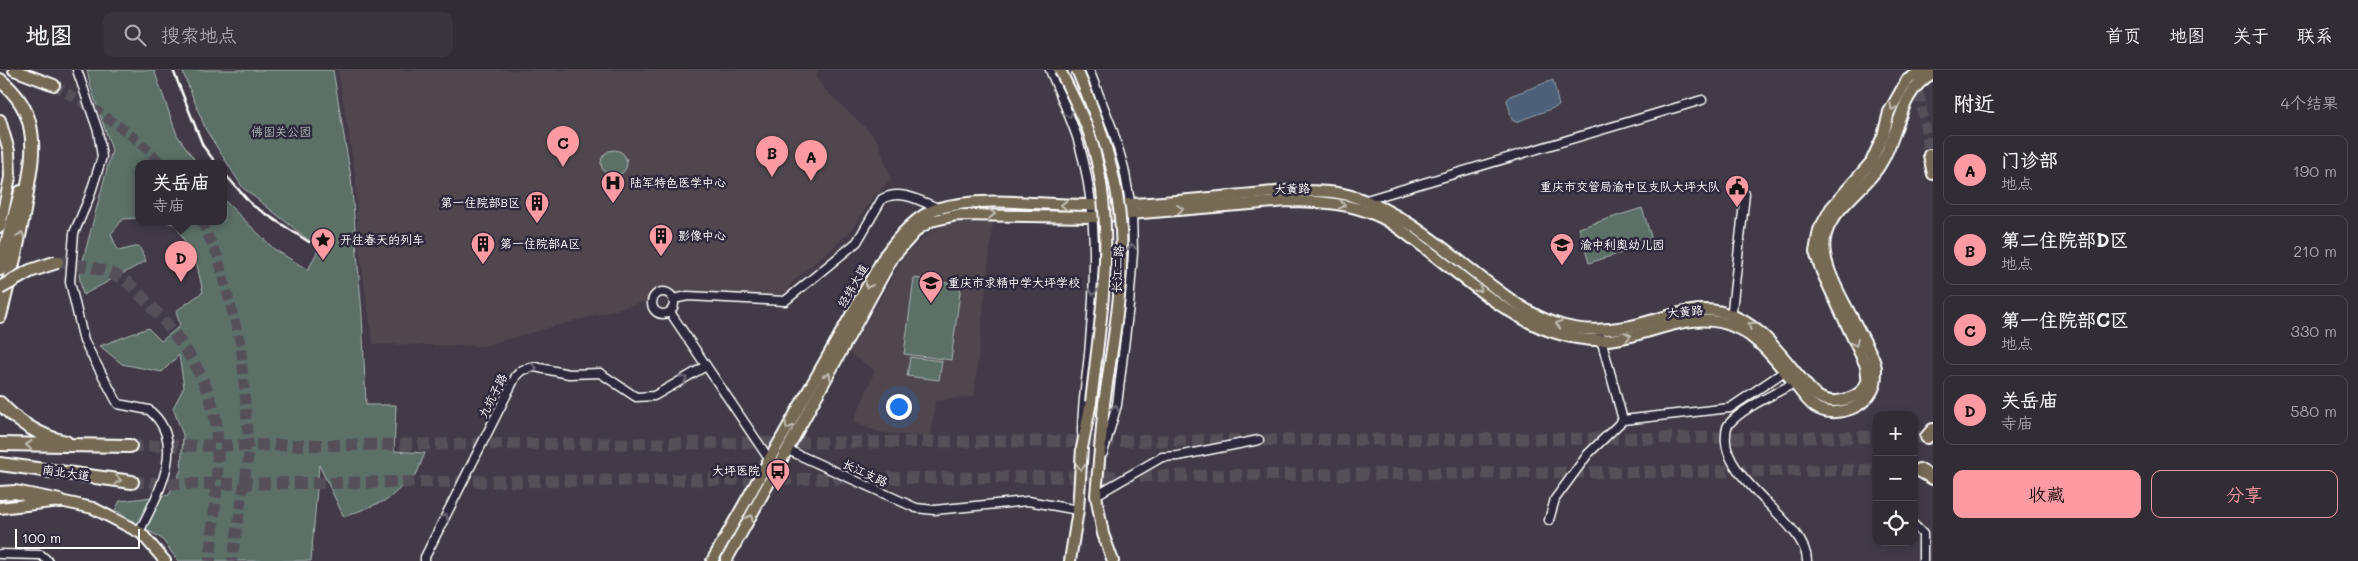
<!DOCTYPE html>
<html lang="zh">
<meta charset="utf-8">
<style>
:root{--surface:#322c35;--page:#3a343d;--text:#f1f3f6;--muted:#a8a7ad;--line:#4d4850;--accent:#ff9aa2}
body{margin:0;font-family:Mali,"LXGW WenKai TC",sans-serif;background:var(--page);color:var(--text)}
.controls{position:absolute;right:15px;bottom:15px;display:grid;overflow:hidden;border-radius:10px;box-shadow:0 2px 8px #0003}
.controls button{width:45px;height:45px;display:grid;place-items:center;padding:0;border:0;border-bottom:1px solid var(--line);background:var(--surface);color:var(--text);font:25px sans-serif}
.scale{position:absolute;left:15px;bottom:12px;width:125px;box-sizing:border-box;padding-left:5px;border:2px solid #fff;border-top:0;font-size:14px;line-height:18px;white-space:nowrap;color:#fff;-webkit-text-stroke:4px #2f2a3d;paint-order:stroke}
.you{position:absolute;left:898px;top:336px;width:18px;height:18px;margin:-12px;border:4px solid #fff;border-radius:50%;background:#1a73e8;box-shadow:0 0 0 8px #1a73e833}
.badge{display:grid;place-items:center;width:32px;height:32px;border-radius:50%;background:var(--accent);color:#111;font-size:16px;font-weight:700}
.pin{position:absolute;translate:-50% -41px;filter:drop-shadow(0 1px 2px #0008)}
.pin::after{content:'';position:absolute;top:26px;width:18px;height:15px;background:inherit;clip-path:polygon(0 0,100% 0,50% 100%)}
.popup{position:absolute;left:135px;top:90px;width:92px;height:65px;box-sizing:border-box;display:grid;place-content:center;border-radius:10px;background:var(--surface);filter:drop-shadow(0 1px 4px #0005);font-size:16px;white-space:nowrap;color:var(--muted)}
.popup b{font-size:19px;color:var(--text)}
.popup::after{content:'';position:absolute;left:50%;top:100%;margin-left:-10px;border:10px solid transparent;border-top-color:var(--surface)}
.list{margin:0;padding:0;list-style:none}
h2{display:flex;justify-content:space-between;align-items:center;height:65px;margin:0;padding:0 20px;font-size:21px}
h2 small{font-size:16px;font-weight:400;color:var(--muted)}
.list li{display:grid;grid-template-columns:32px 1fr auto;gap:15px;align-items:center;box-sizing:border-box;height:70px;margin:0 10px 10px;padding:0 10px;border:1px solid var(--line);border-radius:10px}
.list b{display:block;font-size:19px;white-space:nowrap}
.list p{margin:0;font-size:16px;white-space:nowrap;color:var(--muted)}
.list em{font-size:16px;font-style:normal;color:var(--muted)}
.actions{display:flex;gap:10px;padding:15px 20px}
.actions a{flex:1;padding:11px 0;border:1px solid var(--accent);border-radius:10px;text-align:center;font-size:18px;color:var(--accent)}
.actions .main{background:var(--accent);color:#111}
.icon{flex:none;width:28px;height:28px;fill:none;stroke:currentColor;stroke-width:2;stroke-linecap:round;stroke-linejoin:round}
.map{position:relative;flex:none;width:1933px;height:491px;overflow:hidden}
header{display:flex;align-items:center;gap:30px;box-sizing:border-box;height:70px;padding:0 25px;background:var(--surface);border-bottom:1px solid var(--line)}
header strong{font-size:24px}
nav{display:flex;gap:28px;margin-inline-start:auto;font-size:18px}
.search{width:350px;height:45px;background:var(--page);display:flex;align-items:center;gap:12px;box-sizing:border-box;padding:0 18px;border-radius:10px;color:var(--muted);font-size:19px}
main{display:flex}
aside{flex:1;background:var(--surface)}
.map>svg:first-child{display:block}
.built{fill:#50474e}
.green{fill:#5b6f68;stroke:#adb7b4}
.water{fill:#4d6178;stroke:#94a0ae}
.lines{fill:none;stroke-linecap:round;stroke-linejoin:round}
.major-tunnel{stroke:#554f59;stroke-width:10;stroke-dasharray:10 5;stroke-linecap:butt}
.highway-tunnel{stroke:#554f59;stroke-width:12;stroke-dasharray:12 6;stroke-linecap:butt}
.minor-casing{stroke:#fff;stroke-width:11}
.major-casing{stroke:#fff;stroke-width:14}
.highway-casing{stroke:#fff;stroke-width:16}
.minor{stroke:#2f2a3d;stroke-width:8}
.major{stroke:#766a54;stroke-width:10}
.highway{stroke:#766a54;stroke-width:12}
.rail{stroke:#fff;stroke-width:2.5}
.major-bridge-casing{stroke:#fff;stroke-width:14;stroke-linecap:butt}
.highway-bridge-casing{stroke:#fff;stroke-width:16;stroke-linecap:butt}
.major-bridge{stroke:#766a54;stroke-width:10}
.highway-bridge{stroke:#766a54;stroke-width:12}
.oneway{stroke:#c1bcb2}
.oneway2{stroke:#6d6a77}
.labels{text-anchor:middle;stroke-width:5;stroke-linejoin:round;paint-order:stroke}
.park-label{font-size:12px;fill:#adb7b4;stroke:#2f2a3d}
.poi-label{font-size:12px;fill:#fff;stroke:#2f2a3d;text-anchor:start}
.street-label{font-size:12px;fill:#fff;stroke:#2f2a3d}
</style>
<header>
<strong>地图</strong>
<div class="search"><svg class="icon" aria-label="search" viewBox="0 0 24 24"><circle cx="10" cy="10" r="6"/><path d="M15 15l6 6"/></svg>搜索地点</div>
<nav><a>首页</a><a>地图</a><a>关于</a><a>联系</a></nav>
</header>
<main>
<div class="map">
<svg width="1933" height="491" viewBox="0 0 1933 491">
<rect width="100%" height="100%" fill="#423b47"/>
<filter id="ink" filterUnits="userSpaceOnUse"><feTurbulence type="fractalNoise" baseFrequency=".02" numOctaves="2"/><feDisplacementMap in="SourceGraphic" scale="10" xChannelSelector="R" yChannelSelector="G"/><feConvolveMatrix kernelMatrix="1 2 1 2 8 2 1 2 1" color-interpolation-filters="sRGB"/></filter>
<g filter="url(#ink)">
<!-- built -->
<g class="built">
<polygon points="338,0 818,0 816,7 824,19 873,65 879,74 891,109 873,128 848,164 792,212 786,222 780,225 773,227 688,220 482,276 373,274 357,161 356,108"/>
<polygon points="962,150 993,152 974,326 935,331 931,367 883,363 853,353 875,300 849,283 906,184 930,162 942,156"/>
</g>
<!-- green -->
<g class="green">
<polygon points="87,0 154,0 177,65 197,93 138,93 138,148 123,149 111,164 118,181 139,176 146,191 83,225 79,205 112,80 90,15"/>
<polygon points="182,0 333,0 351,108 362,245 366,335 396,335 394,381 425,383 417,403 387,430 344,447 319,395 311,491 178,491 162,469 115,440 120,431 169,425 181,400 183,365 173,338 184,317 179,285 162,302 122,294 100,276 148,258 161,271 180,256 176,241 203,222 197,195 176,155 164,151 224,151 224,130 274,179 308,200 319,178 243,118 206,60"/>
<circle cx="614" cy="93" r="13"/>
<polygon points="1642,138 1653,173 1589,193 1579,158"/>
<polygon points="914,208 961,215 951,290 904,284"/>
<polygon points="910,287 942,291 939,310 907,306"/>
</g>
<!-- water -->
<polygon class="water" points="1553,10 1559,36 1516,52 1512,50 1507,30 1510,26"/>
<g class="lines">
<!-- major-tunnel -->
<g class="major-tunnel">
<polyline points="1917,8 1929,85"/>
<path d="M 54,15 C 91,38 132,60 160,93"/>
<polyline points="201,151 218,187 241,276 249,382 232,491"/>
</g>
<!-- highway-tunnel -->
<g class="highway-tunnel">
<path d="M 57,192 C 80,195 106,198 126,211 C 132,216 137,222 142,227 C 175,260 210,307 216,354 C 221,399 213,446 210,491"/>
<polyline points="1914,367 1927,367"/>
<polyline points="130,376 1877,367"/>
<polyline points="132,412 183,414 1877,400"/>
</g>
<defs>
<g id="minor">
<path d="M 77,0 L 98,61 L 102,87 L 89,128 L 74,163 L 70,212 L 84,271 L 118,334 L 149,340 C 189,373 157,426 139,462"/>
<path d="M 1050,0 C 1059,22 1069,44 1077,67 C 1098,134 1096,203 1090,272 C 1088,303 1082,330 1082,363"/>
<polyline points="1089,0 1112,58 1124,98 1132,143 1133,182 1129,235 1117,335 1103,383"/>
<polyline points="1363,131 1702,30"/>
<circle cx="663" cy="233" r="11"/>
<path d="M 673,229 L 688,226 L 785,231 L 857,172 L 882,129 C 901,118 922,132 940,139"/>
<polyline points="670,242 769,389"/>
<polyline points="1731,249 1745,124"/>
<polyline points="1600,265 1623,350"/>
<path d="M 1794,313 C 1775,324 1742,338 1729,354 C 1726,357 1726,361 1726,365 C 1720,409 1807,452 1807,491"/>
<polyline points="788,380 916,438 934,440 1028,431 1078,440"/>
<polyline points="1096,425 1162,387 1178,386 1259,370"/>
<polyline points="1549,450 1555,429 1588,384 1623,350 1730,338 1785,301"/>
<polyline points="1914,455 1923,464 1923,491"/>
<polyline points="0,484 41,485 48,491"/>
<polyline points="425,491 425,487 516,306 522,300 535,297 569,304 600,303 636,327 654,326 706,296"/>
</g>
<g id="major">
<polyline points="14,0 54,15"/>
<polyline points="0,50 9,81 10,107 0,157"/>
<polyline points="1929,85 1933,104"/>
<polyline points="1104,334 1096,425 1103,464 1113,491"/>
<polyline points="0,438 60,431 93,438 141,463 165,491"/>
<path d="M 712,491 L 885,185 C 899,166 916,145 939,138 C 987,125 1041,136 1091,135 C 1156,135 1223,126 1288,121 C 1310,121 1334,120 1355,127 C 1405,143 1446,181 1487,212 C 1508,228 1530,245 1555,253 C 1577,261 1603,261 1626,257 C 1658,251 1692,233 1725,243 C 1759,253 1777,280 1798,305 C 1805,313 1811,322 1819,327 C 1833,336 1862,329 1867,311 C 1868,307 1866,300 1866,296 L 1822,202 L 1815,182 L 1819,160 L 1831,138 L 1871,92 L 1883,66 L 1889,42 L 1907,10 L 1923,0"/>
<path d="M 726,491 L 893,187 L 918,159 L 931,151 L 957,145 L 1093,147 L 1287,131 C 1317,131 1350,133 1378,146 C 1392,152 1405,163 1417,172 C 1457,202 1508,249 1556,263 C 1572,268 1591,271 1607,270 C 1645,268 1680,244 1720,252 C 1753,259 1774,288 1794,313 C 1800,321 1807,331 1815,337 C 1835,350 1869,337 1875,314 C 1876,309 1876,302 1876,298 C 1875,289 1868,278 1864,270 C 1852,246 1829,210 1825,184 C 1818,145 1863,124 1880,95 C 1900,64 1898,22 1933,3"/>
<polyline points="1070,491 1078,440 1082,378 1091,332"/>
</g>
<g id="highway">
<path d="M 0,10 C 16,23 28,40 31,61 C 34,79 31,97 28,115 C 22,160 11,202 0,246"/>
<polyline points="0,199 21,122"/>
<path d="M 0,333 C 16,351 41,367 66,372"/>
<polyline points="1927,367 1933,360"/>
<polyline points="0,374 130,376"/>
<polyline points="0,394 132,412"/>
<polyline points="1919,400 1933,408"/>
<polyline points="0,423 15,422 60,431"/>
</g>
</defs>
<!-- minor casing -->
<use href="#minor" class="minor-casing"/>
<!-- major casing -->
<use href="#major" class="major-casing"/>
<!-- highway casing -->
<use href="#highway" class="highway-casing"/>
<!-- minor -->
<use href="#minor" class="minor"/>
<!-- major -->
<use href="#major" class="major"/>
<!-- highway -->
<use href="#highway" class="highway"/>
<!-- rail -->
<g class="rail">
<polyline points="173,0 203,76 216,93"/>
<polyline points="224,103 252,135 309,172"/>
</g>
<defs>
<g id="major-bridge">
<path d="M 1060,0 C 1070,22 1083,44 1090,66 C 1118,153 1101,244 1091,332"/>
<path d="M 1077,0 C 1099,51 1118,104 1121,160 C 1124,218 1112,276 1104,334"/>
</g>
<polyline id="highway-bridge" points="0,218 30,201 57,192"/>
</defs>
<!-- major-bridge casing -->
<use href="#major-bridge" class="major-bridge-casing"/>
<!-- highway-bridge casing -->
<use href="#highway-bridge" class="highway-bridge-casing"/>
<!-- major-bridge -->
<use href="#major-bridge" class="major-bridge"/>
<!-- highway-bridge -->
<use href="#highway-bridge" class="highway-bridge"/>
</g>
<!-- one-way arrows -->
<defs><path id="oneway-chevron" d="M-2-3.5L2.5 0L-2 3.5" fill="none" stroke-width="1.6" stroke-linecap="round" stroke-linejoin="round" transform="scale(1.25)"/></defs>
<g class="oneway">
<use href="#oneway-chevron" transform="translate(1893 37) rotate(117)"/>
<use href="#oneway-chevron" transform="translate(1064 135) rotate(-179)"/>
<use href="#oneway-chevron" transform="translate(1342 135) rotate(12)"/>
<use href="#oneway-chevron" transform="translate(1180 139) rotate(-5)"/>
<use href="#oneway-chevron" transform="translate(992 144) rotate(1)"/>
<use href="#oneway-chevron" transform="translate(21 165) rotate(-76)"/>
<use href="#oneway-chevron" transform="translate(868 215) rotate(120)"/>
<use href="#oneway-chevron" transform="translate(1479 219) rotate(37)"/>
<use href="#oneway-chevron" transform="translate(1559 254) rotate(-165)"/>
<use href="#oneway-chevron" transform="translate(1751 255) rotate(-146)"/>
<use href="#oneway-chevron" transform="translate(1628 266) rotate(-12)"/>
<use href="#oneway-chevron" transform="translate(1855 273) rotate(65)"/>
<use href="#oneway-chevron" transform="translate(828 306) rotate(-61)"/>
<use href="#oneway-chevron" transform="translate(788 356) rotate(120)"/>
<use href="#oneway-chevron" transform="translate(29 375) rotate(-178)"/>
<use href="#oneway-chevron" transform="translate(1081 397) rotate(93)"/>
<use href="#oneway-chevron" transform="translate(118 410) rotate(8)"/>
<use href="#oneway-chevron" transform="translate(750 448) rotate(-61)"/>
</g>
<g class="oneway2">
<use href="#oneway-chevron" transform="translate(1069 45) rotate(70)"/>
<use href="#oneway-chevron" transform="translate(1132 177) rotate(-90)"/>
<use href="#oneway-chevron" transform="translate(1093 222) rotate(93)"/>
<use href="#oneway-chevron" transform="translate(534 298) rotate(3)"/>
<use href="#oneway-chevron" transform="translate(684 309) rotate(-30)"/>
<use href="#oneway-chevron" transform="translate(1115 338) rotate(-76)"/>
<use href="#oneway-chevron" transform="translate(445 447) rotate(-63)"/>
</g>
</g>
<!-- icons -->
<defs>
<symbol id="hospital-pin" viewBox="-11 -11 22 30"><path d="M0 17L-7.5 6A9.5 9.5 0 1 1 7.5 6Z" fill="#ff9aa2" stroke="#2f2a3d"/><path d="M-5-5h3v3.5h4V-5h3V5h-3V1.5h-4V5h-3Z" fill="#111"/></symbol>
<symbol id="civic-pin" viewBox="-11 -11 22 30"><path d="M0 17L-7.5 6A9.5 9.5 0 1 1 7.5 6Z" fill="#ff9aa2" stroke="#2f2a3d"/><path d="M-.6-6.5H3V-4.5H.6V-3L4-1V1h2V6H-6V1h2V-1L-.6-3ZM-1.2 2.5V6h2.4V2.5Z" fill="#111"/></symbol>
<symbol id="building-pin" viewBox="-11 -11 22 30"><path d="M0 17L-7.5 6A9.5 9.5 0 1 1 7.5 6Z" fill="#ff9aa2" stroke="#2f2a3d"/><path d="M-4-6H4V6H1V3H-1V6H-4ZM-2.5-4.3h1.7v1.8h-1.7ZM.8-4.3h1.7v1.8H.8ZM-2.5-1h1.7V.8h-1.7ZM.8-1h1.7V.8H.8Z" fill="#111"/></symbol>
<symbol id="sight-pin" viewBox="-11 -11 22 30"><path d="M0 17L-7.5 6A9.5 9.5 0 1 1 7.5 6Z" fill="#ff9aa2" stroke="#2f2a3d"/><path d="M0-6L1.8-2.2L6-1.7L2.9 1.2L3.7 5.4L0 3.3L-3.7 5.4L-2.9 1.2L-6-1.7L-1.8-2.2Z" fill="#111"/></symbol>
<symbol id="school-pin" viewBox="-11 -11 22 30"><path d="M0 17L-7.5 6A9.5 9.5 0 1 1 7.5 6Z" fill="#ff9aa2" stroke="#2f2a3d"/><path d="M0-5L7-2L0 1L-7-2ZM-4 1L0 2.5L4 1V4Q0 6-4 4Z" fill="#111"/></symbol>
<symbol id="bus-pin" viewBox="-11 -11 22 30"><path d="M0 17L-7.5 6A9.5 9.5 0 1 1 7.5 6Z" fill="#ff9aa2" stroke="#2f2a3d"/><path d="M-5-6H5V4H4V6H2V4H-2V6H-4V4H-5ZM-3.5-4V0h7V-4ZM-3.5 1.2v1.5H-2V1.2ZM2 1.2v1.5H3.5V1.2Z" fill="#111"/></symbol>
</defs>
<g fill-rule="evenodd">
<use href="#hospital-pin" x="599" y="99" width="28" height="38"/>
<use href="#civic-pin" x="1723" y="103" width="28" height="38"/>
<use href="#building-pin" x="523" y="119" width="28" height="38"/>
<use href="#building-pin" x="647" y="152" width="28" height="38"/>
<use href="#sight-pin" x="309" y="156" width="28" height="38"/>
<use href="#building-pin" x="469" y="160" width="28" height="38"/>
<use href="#school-pin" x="1548" y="161" width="28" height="38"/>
<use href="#school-pin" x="917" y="199" width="28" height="38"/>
<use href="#bus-pin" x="764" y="387" width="28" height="38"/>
</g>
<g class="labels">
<!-- park labels -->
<g class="park-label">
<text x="281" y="66">佛图关公园</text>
</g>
<!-- poi labels -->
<g class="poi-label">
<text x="630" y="117">陆军特色医学中心</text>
<text x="1720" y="121" text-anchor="end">重庆市交管局渝中区支队大坪大队</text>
<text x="520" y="137" text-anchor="end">第一住院部B区</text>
<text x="678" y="170">影像中心</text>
<text x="340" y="174">开往春天的列车</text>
<text x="500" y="178">第一住院部A区</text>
<text x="1580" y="179">渝中利奥幼儿园</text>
<text x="948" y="217">重庆市求精中学大坪学校</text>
<text x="760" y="405" text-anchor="end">大坪医院</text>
</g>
<!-- street labels -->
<g class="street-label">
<text transform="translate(1292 119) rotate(-2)" y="4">大黄路</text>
<text transform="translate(1118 199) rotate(-87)" y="4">长江二路</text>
<text transform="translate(853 216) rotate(-60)" y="4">经纬大道</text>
<text transform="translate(1685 242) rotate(-6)" y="4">大黄路</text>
<text transform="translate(493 326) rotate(-63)" y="4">九坑子路</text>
<text transform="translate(66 403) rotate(8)" y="4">南北大道</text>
<text transform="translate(865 403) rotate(25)" y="4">长江支路</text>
</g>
</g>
</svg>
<div class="controls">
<button>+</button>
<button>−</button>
<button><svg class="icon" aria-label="locate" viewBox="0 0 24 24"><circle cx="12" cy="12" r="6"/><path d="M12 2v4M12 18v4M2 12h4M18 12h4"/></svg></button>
</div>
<div class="scale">100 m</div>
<div class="you"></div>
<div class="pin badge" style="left:811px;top:111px">A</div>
<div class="pin badge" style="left:772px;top:107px">B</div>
<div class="pin badge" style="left:563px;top:97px">C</div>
<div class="pin badge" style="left:181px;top:212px">D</div>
<div class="popup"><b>关岳庙</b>寺庙</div>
</div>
<aside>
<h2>附近<small>4个结果</small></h2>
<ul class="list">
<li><span class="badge">A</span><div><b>门诊部</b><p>地点</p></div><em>190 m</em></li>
<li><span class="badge">B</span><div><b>第二住院部D区</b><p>地点</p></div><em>210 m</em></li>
<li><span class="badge">C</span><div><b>第一住院部C区</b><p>地点</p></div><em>330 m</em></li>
<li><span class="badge">D</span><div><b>关岳庙</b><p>寺庙</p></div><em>580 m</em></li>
</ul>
<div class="actions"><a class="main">收藏</a><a>分享</a></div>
</aside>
</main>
